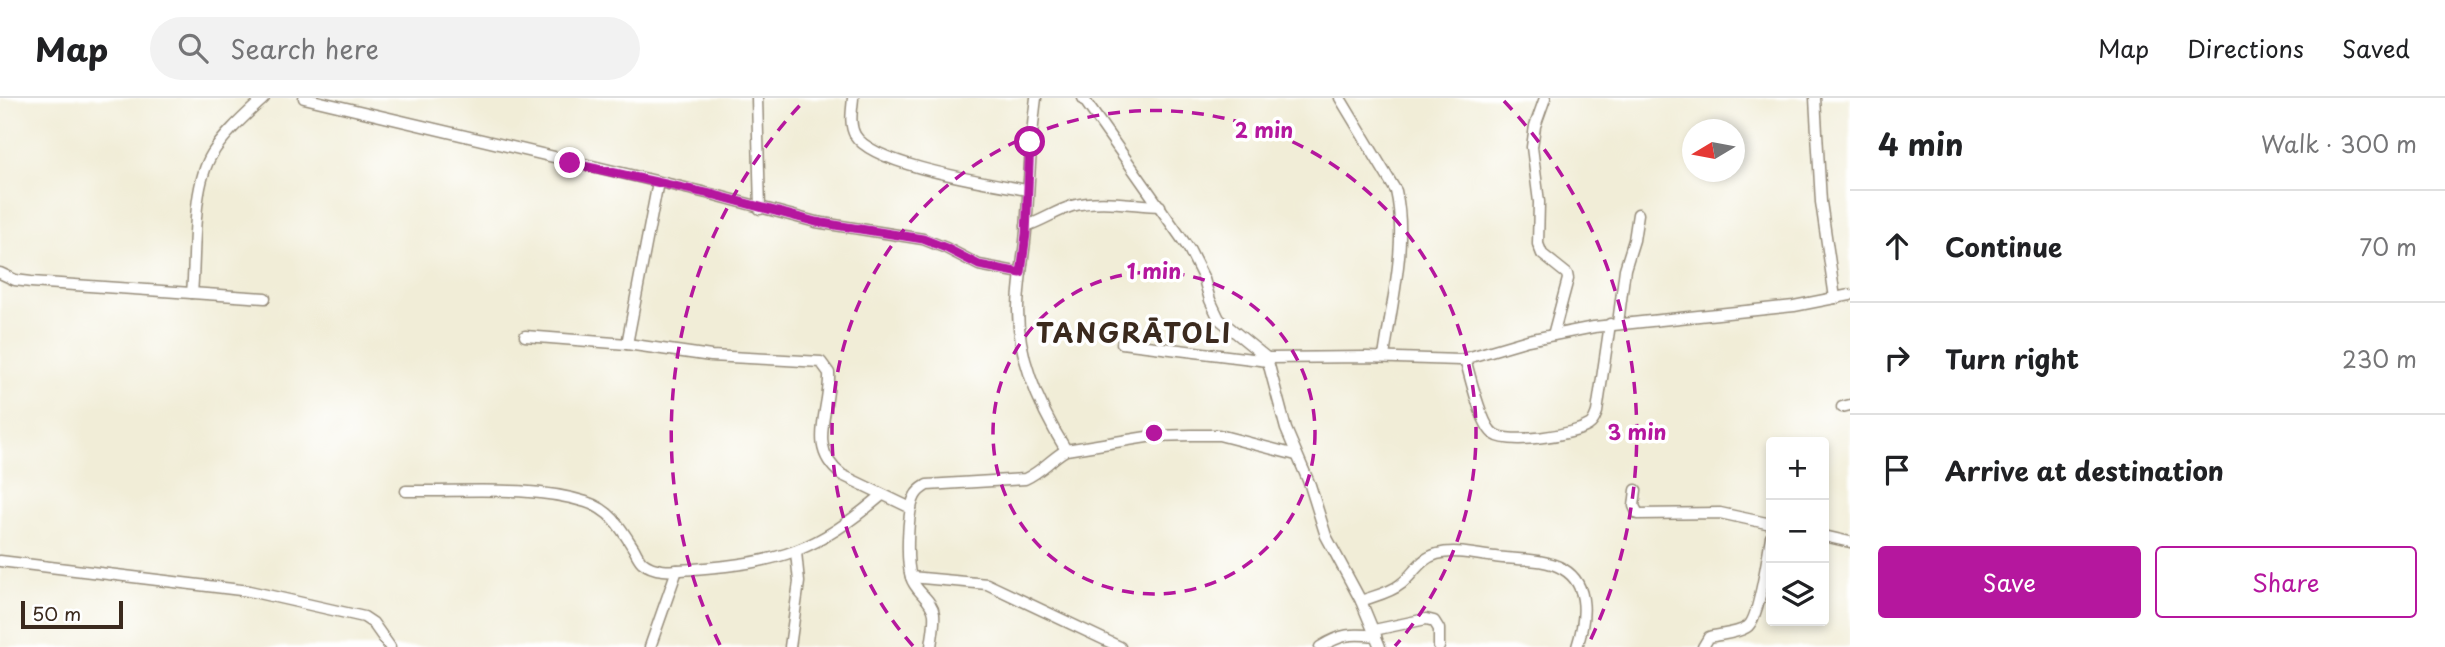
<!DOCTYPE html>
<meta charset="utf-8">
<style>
:root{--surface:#fff;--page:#f2f2f2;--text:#202124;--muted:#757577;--line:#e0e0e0;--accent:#b5179e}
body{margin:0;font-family:"Playpen Sans",sans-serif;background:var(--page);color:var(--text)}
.controls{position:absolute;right:21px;bottom:21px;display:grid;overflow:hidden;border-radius:7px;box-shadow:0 4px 10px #0003}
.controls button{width:63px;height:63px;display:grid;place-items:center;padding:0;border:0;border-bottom:2px solid var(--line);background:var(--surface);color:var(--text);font:35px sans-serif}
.compass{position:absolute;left:1682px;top:21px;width:63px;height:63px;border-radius:50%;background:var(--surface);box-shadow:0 4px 10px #0003;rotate:260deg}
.scale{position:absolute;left:21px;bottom:18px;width:102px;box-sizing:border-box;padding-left:7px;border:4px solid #3b2a1e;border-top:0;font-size:19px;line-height:24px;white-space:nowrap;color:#3b2a1e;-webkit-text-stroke:5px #fff;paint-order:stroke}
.stop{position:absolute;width:21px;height:21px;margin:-16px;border:5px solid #b5179e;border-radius:50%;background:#fff}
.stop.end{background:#b5179e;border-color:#fff;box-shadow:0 2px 7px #0008}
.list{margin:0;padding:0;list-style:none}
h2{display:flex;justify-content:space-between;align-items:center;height:91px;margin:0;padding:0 28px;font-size:30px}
h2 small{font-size:23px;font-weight:400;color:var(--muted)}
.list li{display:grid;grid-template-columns:46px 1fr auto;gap:21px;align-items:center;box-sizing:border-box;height:112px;padding:0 28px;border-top:2px solid var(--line)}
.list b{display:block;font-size:26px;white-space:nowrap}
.list em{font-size:23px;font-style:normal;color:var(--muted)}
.actions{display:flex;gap:14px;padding:21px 28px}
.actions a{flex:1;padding:16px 0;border:2px solid var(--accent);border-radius:7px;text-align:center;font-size:24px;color:var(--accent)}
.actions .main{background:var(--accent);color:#fff}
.icon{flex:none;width:38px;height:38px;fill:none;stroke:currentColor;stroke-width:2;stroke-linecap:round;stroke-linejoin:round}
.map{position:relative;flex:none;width:1850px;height:549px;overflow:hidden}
header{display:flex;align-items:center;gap:42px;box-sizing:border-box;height:98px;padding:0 35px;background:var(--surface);border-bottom:2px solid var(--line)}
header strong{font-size:33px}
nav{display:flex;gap:38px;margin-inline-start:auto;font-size:24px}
.search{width:490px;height:63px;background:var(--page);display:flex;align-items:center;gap:18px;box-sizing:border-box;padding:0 24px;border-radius:38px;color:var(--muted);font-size:26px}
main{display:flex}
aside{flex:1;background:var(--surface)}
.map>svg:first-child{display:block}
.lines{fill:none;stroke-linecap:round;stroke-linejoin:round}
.street-casing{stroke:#968c7a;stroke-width:13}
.street{stroke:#fff;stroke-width:10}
.route{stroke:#b5179e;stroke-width:9}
.ring{fill:none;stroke:#b5179e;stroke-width:3.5;stroke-dasharray:12 9}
.labels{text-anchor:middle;stroke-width:7;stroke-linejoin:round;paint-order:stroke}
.district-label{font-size:26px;font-weight:bold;letter-spacing:2px;fill:#3b2a1e;stroke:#fff}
.centre{fill:#b5179e;stroke:#fff;stroke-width:3.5}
.ring-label{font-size:21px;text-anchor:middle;font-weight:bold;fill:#b5179e;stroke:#fff;stroke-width:7;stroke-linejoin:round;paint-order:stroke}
</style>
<header>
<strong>Map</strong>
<div class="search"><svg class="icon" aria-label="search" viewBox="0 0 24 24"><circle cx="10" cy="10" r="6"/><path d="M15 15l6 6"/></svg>Search here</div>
<nav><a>Map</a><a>Directions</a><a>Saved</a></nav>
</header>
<main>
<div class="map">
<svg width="1850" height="549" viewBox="0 0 1850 549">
<rect width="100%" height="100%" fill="#fff"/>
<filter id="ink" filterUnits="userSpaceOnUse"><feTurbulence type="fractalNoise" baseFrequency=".0143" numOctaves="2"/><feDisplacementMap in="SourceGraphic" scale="14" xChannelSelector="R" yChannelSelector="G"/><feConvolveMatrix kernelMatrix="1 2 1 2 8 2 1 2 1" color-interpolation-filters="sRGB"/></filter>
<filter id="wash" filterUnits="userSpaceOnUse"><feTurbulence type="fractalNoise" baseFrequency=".00686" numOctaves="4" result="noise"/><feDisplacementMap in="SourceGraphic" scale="28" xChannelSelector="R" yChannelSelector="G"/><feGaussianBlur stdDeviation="1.57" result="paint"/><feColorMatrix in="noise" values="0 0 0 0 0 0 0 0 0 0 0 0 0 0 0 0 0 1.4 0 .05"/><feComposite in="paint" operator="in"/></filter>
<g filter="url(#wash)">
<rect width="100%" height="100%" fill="#f1edd7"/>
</g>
<g filter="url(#ink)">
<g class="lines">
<defs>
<g id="street">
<polyline points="304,0 715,97 816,124 923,141 946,150 979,167 1021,175"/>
<polyline points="757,0 760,111"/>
<path d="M 853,0 C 852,12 849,26 855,37 C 873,68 991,85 1027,92"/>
<path d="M 1036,0 C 1030,44 1029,88 1026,133 C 1024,159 1018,186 1018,212 C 1018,262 1040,310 1066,352"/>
<polyline points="1083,0 1189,151 1204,181 1210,202 1219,221 1267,260"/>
<path d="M 1340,0 L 1396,93 C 1408,145 1391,207 1384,259"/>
<polyline points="1545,0 1535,28 1532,49 1539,104 1538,146 1542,156 1567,176 1568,181 1553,237"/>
<polyline points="1815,0 1821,104 1835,200"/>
<path d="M 1026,128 C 1042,123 1056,113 1072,108 C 1099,100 1132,107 1160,108"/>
<polyline points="0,175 15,182 31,184 265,200"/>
<path d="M 192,195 C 196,156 191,90 212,56 C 225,35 246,17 264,0"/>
<polyline points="1618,225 1625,171 1634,142 1638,116"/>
<path d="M 525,238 L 627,246 L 711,258 L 821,264 L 829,275 C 831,313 805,349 842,377 L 911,410"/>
<polyline points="1122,245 1268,263"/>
<polyline points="627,246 658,84"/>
<path d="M 1465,261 C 1470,277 1481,328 1494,336 C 1509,347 1574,337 1589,327 C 1594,324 1595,319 1597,314 L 1610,226"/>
<polyline points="1842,309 1850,307"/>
<polyline points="1636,392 1634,408 1638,416 1720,415 1771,426"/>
<path d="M 406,393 C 462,394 532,387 586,404 C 611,412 621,430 634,451 C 636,455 639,461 642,464 C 656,476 678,472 694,471 C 781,464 815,454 882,397"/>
<polyline points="1824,438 1850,444"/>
<polyline points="0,463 249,493 364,519 373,525 390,549"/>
<polyline points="911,479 987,486 1120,549"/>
<path d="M 1361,503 C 1374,498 1390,495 1401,486 C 1414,476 1419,461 1437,456 C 1456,451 1476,457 1495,459 C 1516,462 1545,460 1563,471 C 1591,487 1585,524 1577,549"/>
<polyline points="1374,532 1426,521 1434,523 1439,531 1439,549"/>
<polyline points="650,549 677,472"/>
<polyline points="790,549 799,484 796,454"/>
<path d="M 931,549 C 932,539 935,527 934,516 C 932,501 915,494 911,479 C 906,463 907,413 915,398 C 918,392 922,390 927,387 L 1025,381 C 1044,372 1049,362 1066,352 L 1153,338 L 1192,337 L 1219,337 L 1296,357"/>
<path d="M 1320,549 C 1342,536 1351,535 1376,538"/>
<polyline points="1380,549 1361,503 1326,438 1310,387 1286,331 1267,260 1366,259 1460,262 1528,242 1594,229 1794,208 1850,197"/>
<path d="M 1703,549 L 1709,539 C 1721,536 1736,536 1747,529 C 1759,522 1768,455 1771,439"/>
</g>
</defs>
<!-- street casing -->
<use href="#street" class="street-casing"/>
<!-- street -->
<use href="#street" class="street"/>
</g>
</g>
<g class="lines" filter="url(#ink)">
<!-- route -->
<polyline class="route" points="570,65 715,97 816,124 923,141 946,150 979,167 1021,175 1026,136 1030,44"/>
</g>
<!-- distance rings -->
<g class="ring">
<circle cx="1154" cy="335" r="161"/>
<path d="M913 548A322 322 0 1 1 1395 548"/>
<path d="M720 547A483 483 0 0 1 804 3M1504 3A483 483 0 0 1 1588 547"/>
</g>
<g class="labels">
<!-- district labels -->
<g class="district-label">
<text x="1134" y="245">TANGRĀTOLI</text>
</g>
</g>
<circle cx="1154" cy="335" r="10" class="centre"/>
<g class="ring-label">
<text x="1264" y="40">2 min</text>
<text x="1154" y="181">1 min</text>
<text x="1637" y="342">3 min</text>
</g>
</svg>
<div class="controls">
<button>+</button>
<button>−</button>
<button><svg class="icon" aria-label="layers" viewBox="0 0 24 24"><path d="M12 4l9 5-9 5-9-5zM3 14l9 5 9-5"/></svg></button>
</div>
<svg class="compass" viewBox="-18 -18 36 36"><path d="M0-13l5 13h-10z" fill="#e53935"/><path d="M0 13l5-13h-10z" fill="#757577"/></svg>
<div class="scale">50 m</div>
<div class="stop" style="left:1030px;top:44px"></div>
<div class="stop end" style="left:570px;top:65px"></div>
</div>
<aside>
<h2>4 min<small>Walk · 300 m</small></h2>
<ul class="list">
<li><svg class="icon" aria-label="ahead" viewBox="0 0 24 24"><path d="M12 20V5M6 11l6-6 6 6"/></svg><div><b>Continue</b></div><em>70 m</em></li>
<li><svg class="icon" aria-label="right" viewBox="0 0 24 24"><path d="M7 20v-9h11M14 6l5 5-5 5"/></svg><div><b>Turn right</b></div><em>230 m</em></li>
<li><svg class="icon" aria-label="arrive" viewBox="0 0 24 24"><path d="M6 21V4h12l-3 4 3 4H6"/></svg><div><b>Arrive at destination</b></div></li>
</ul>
<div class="actions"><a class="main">Save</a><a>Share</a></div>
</aside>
</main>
